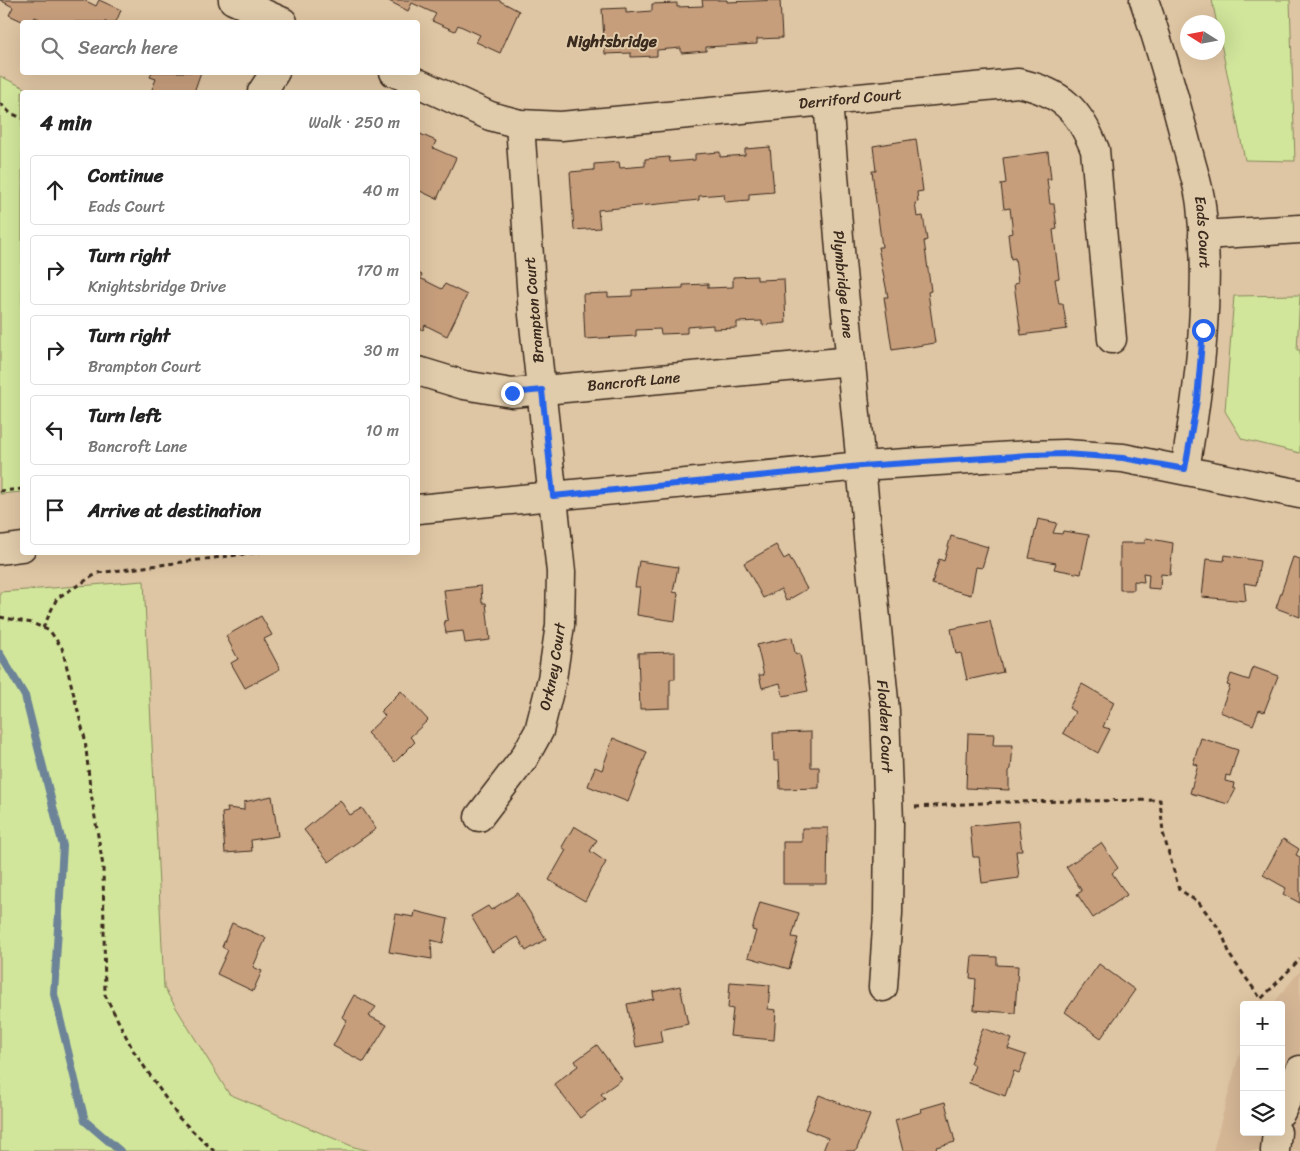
<!DOCTYPE html>
<meta charset="utf-8">
<style>
:root{--surface:#fff;--page:#f2f2f2;--text:#222;--muted:#767676;--line:#e0e0e0}
body{margin:0;font-family:Sriracha,sans-serif;background:var(--page);color:var(--text)}
.controls{position:absolute;right:15px;bottom:15px;display:grid;overflow:hidden;border-radius:5px;box-shadow:0 5px 20px #0002}
.controls button{width:45px;height:45px;display:grid;place-items:center;padding:0;border:0;border-bottom:1px solid var(--line);background:var(--surface);color:var(--text);font:25px sans-serif}
.compass{position:absolute;left:1180px;top:15px;width:45px;height:45px;border-radius:50%;background:var(--surface);box-shadow:0 5px 20px #0002;rotate:281deg}
.stop{position:absolute;width:15px;height:15px;margin:-11px;border:4px solid #2563eb;border-radius:50%;background:#fff}
.stop.end{background:#2563eb;border-color:#fff;box-shadow:0 1px 5px #0008}
.list{margin:0;padding:0;list-style:none}
h2{display:flex;justify-content:space-between;align-items:center;height:65px;margin:0;padding:0 20px;font-size:21px}
h2 small{font-size:16px;font-weight:400;color:var(--muted)}
.list li{display:grid;grid-template-columns:32px 1fr auto;gap:15px;align-items:center;box-sizing:border-box;height:70px;margin:0 10px 10px;padding:0 10px;border:1px solid var(--line);border-radius:5px}
.list b{display:block;font-size:19px;white-space:nowrap}
.list p{margin:0;font-size:16px;white-space:nowrap;color:var(--muted)}
.list em{font-size:16px;font-style:normal;color:var(--muted)}
.icon{flex:none;width:28px;height:28px;fill:none;stroke:currentColor;stroke-width:2;stroke-linecap:round;stroke-linejoin:round}
.map{position:relative;flex:none;width:1300px;height:1151px;overflow:hidden}
.search{position:absolute;background:var(--surface);box-shadow:0 5px 20px #0002;left:20px;top:20px;width:400px;height:55px;display:flex;align-items:center;gap:12px;box-sizing:border-box;padding:0 18px;border-radius:5px;color:var(--muted);font-size:19px}
.panel{position:absolute;background:var(--surface);box-shadow:0 5px 20px #0002;left:20px;top:90px;width:400px;height:465px;border-radius:5px}
.map>svg:first-child{display:block}
.built{fill:#d4b695}
.green{fill:#d1e69b;stroke:#86885c}
.lines{fill:none;stroke-linecap:round;stroke-linejoin:round}
.stream{stroke:#6d8498;stroke-width:8}
.building{fill:#c69e7c;stroke:#3b2a1e}
.minor-casing{stroke:#3b2a1e;stroke-width:31}
.path{stroke:#3b2a1e;stroke-width:3;stroke-dasharray:5 4;stroke-linecap:butt}
.minor{stroke:#e0cbaa;stroke-width:28}
.route{stroke:#2563eb;stroke-width:6}
.labels{text-anchor:middle;stroke-width:4;stroke-linejoin:round;paint-order:stroke}
.street-label{font-size:15px;fill:#3b2a1e;stroke:#e0cbaa}
.neighbourhood-label{font-size:16px;font-weight:bold;fill:#3b2a1e;stroke:#e0cbaa}
</style>
<div class="map">
<svg width="1300" height="1151" viewBox="0 0 1300 1151">
<rect width="100%" height="100%" fill="#dec5a3"/>
<filter id="ink" filterUnits="userSpaceOnUse"><feTurbulence type="fractalNoise" baseFrequency=".02" numOctaves="2"/><feDisplacementMap in="SourceGraphic" scale="10" xChannelSelector="R" yChannelSelector="G"/><feConvolveMatrix kernelMatrix="1 2 1 2 8 2 1 2 1" color-interpolation-filters="sRGB"/></filter>
<g filter="url(#ink)">
<!-- built -->
<polygon class="built" points="1300,971 1300,1151 1213,1151 1239,1055 1244,1047 1244,1132 1281,1132 1281,1005 1272,1005"/>
<!-- green -->
<g class="green">
<polygon points="1212,0 1290,0 1295,161 1245,160"/>
<polygon points="0,76 33,92 22,92 22,492 0,494"/>
<polygon points="1300,295 1297,350 1300,350 1300,453 1242,439 1225,411 1234,296"/>
<polygon points="144,581 164,988 229,1094 354,1147 370,1151 0,1151 0,592"/>
</g>
<g class="lines">
<!-- stream -->
<polyline class="stream" points="0,654 25,696 63,846 54,994 85,1121 120,1151"/>
</g>
<!-- building -->
<g class="building">
<polygon points="0,0 84,0 96,6 99,0 121,10 116,22 46,22 35,17 32,22 24,22 9,15 13,7"/>
<polygon points="387,0 498,0 519,11 500,53 476,42 480,35 458,25 455,31 432,21 436,14 412,3 408,11"/>
<polygon points="702,0 727,0 727,2 780,0 782,38 757,39 757,44 706,47 706,51 681,53 681,48 657,50 657,56 631,57 631,53 605,54 602,9 626,8 626,13 652,11 652,4 677,3 677,7 703,6"/>
<polygon points="152,72 201,72 194,92 151,92 156,79 150,77"/>
<polygon points="418,133 436,141 433,148 456,158 437,199 418,190"/>
<polygon points="916,139 923,191 917,192 918,202 915,203 917,217 923,216 927,240 924,241 931,291 928,292 935,343 892,350 884,297 888,297 878,247 882,247 872,171 876,171 873,146"/>
<polygon points="770,147 774,192 749,194 749,200 725,202 724,194 699,196 699,200 598,210 600,228 574,230 570,172 594,170 594,164 619,162 620,168 645,166 645,159 669,157 670,162 695,160 695,154 720,152 720,157 745,155 745,149"/>
<polygon points="1048,152 1051,179 1047,179 1050,204 1054,204 1057,229 1053,230 1059,278 1055,279 1059,304 1063,304 1067,329 1021,335 1014,284 1018,283 1015,258 1011,259 1008,234 1013,233 1010,208 1004,209 1001,184 1006,183 1003,158"/>
<polygon points="418,273 422,275 420,278 442,289 445,284 467,295 447,336 425,325 423,330 418,327"/>
<polygon points="757,276 757,280 784,279 786,323 762,325 762,321 737,322 737,328 713,329 713,325 687,327 687,333 661,334 660,329 636,330 636,336 585,339 583,294 608,293 608,297 632,296 632,290 683,288 683,285 708,284 708,288 733,287 733,277"/>
<polygon points="1038,519 1057,523 1053,533 1062,534 1063,531 1089,535 1081,574 1054,569 1056,563 1029,558"/>
<polygon points="951,536 988,547 982,568 976,567 971,595 932,584 939,559 944,561"/>
<polygon points="1146,538 1173,543 1170,575 1161,574 1160,589 1148,588 1149,574 1143,573 1144,582 1134,581 1134,590 1120,590 1120,543 1145,543"/>
<polygon points="776,545 784,559 789,556 807,589 786,601 781,589 763,598 744,563"/>
<polygon points="1225,555 1260,561 1256,585 1244,583 1246,601 1202,597 1206,559 1224,561"/>
<polygon points="1293,557 1300,559 1300,617 1276,608"/>
<polygon points="639,561 678,567 673,592 678,593 675,621 637,615 640,587 635,587"/>
<polygon points="481,586 482,603 486,603 490,640 465,643 463,631 446,633 444,621 448,620 444,590"/>
<polygon points="261,616 272,635 264,639 280,669 245,688 231,663 238,659 226,636"/>
<polygon points="990,621 1003,672 967,680 961,653 956,654 951,629"/>
<polygon points="792,637 795,653 800,655 808,691 783,696 780,683 762,688 759,675 764,675 757,645"/>
<polygon points="675,652 675,679 670,679 670,708 640,709 638,653"/>
<polygon points="1253,667 1278,676 1264,712 1259,710 1253,725 1220,712 1230,686 1227,685 1231,674 1249,680"/>
<polygon points="1082,684 1114,702 1103,727 1110,729 1098,753 1063,733 1075,712 1069,708"/>
<polygon points="401,691 428,720 410,737 415,742 395,762 367,733 385,716 381,711"/>
<polygon points="811,732 811,767 819,767 819,788 780,789 779,761 774,761 773,733"/>
<polygon points="968,733 994,734 993,745 1013,745 1011,769 1009,771 1009,790 966,788"/>
<polygon points="613,738 647,752 628,802 588,786 595,767 602,770"/>
<polygon points="1201,738 1238,750 1230,776 1226,775 1225,781 1234,783 1233,788 1236,789 1228,804 1190,793 1198,765 1193,764"/>
<polygon points="272,796 278,836 251,840 252,851 225,853 222,813 228,812 227,808 244,810 244,802"/>
<polygon points="340,800 350,815 362,808 376,829 329,862 304,830"/>
<polygon points="1018,821 1022,851 1016,851 1019,878 982,883 979,857 973,857 970,826"/>
<polygon points="574,826 597,840 590,851 606,862 585,901 549,880 566,850 562,847"/>
<polygon points="802,828 828,828 827,884 783,884 783,842 802,842"/>
<polygon points="1283,839 1299,849 1296,855 1300,857 1300,903 1283,894 1286,888 1263,875"/>
<polygon points="1101,843 1118,868 1112,873 1127,895 1093,918 1077,894 1082,891 1066,867"/>
<polygon points="518,893 546,939 526,951 518,937 492,952 471,916 488,906 491,910"/>
<polygon points="760,902 799,913 792,937 798,938 789,969 748,957 756,931 752,930"/>
<polygon points="415,911 448,919 443,943 431,940 432,959 389,952 396,914 414,917"/>
<polygon points="232,923 266,938 253,967 262,971 253,991 217,974 228,950 222,947"/>
<polygon points="972,956 997,957 997,965 1018,966 1015,1013 974,1010 976,979 970,978"/>
<polygon points="1099,964 1135,990 1101,1038 1065,1012"/>
<polygon points="730,982 770,985 768,1009 776,1010 774,1040 730,1036 733,1009 728,1008"/>
<polygon points="680,986 688,1024 660,1030 662,1042 636,1047 627,1004 654,999 653,992"/>
<polygon points="354,995 376,1007 369,1016 387,1025 364,1062 333,1046 347,1020 342,1017"/>
<polygon points="983,1028 1012,1039 1008,1049 1026,1055 1019,1073 1014,1071 1005,1096 969,1083 975,1065 970,1063"/>
<polygon points="597,1045 622,1079 601,1094 605,1099 580,1118 554,1084 578,1066 575,1061"/>
<polygon points="819,1095 870,1115 856,1151 823,1151 828,1138 805,1129"/>
<polygon points="945,1102 955,1142 936,1147 937,1150 931,1151 903,1151 895,1120 922,1112 921,1109"/>
</g>
<g class="lines">
<defs>
<g id="minor">
<polyline points="233,0 283,22"/>
<path id="s1" d="M 1144,0 C 1161,49 1175,99 1188,150 C 1192,168 1199,186 1201,205 C 1211,293 1200,382 1185,469"/>
<path id="s2" d="M 394,72 L 490,116 L 520,124 L 561,126 L 1018,83 C 1061,92 1079,109 1095,150 L 1112,339"/>
<polyline points="262,92 275,72"/>
<path id="s3" d="M 828,101 L 841,262 L 885,711 L 889,823 L 888,913 L 883,987"/>
<polyline points="1203,235 1300,229"/>
<path id="s4" d="M 418,371 L 464,385 L 512,393 L 851,361"/>
<polyline points="418,509 861,466 1030,455 1065,454 1123,458 1300,494"/>
<polyline points="0,550 22,547"/>
<path id="s5" d="M 479,817 L 524,758 L 539,731 L 552,679 L 560,625 L 561,572 L 533,315 L 520,124"/>
<polyline points="1281,1112 1300,1070"/>
<polyline points="1275,1151 1277,1132"/>
</g>
</defs>
<!-- minor casing -->
<use href="#minor" class="minor-casing"/>
<!-- path -->
<g class="path">
<polyline points="0,103 10,113 22,118"/>
<polyline points="0,491 22,489"/>
<polyline points="0,617 32,623 50,631 62,648 85,739 90,787 103,866 105,995 133,1050 179,1118 214,1151"/>
<polyline points="43,628 57,598 98,573 260,552"/>
<polyline points="915,807 1000,802 1160,800 1163,833 1179,889 1199,903 1221,931 1231,957 1261,999 1300,959"/>
</g>
<!-- minor -->
<use href="#minor" class="minor"/>
</g>
</g>
<g class="lines" filter="url(#ink)">
<!-- route -->
<polyline class="route" points="512,393 542,390 553,496 861,466 1030,455 1065,454 1123,458 1185,469 1197,400 1203,330"/>
</g>
<g class="labels">
<!-- street labels -->
<g class="street-label">
<text dy="5" stroke="none"><textPath href="#s2" startOffset="468">Derriford Court</textPath></text>
<text dy="5" stroke="none"><textPath href="#s1" startOffset="240">Eads Court</textPath></text>
<text dy="5" stroke="none"><textPath href="#s3" startOffset="184">Plymbridge Lane</textPath></text>
<text transform="translate(534 310) rotate(-95)" y="5">Brampton Court</text>
<text dy="5" stroke="none"><textPath href="#s4" startOffset="219">Bancroft Lane</textPath></text>
<text dy="5" stroke="none"><textPath href="#s5" startOffset="171">Orkney Court</textPath></text>
<text dy="5" stroke="none"><textPath href="#s3" startOffset="628">Flodden Court</textPath></text>
</g>
<!-- neighbourhood labels -->
<g class="neighbourhood-label">
<text x="612" y="47">Nightsbridge</text>
</g>
</g>
</svg>
<div class="controls">
<button>+</button>
<button>−</button>
<button><svg class="icon" aria-label="layers" viewBox="0 0 24 24"><path d="M12 4l9 5-9 5-9-5zM3 14l9 5 9-5"/></svg></button>
</div>
<svg class="compass" viewBox="-18 -18 36 36"><path d="M0-13l5 13h-10z" fill="#e53935"/><path d="M0 13l5-13h-10z" fill="#767676"/></svg>
<div class="stop" style="left:1203px;top:330px"></div>
<div class="stop end" style="left:512px;top:393px"></div>
<div class="search"><svg class="icon" aria-label="search" viewBox="0 0 24 24"><circle cx="10" cy="10" r="6"/><path d="M15 15l6 6"/></svg>Search here</div>
<section class="panel">
<h2>4 min<small>Walk · 250 m</small></h2>
<ul class="list">
<li><svg class="icon" aria-label="ahead" viewBox="0 0 24 24"><path d="M12 20V5M6 11l6-6 6 6"/></svg><div><b>Continue</b><p>Eads Court</p></div><em>40 m</em></li>
<li><svg class="icon" aria-label="right" viewBox="0 0 24 24"><path d="M7 20v-9h11M14 6l5 5-5 5"/></svg><div><b>Turn right</b><p>Knightsbridge Drive</p></div><em>170 m</em></li>
<li><svg class="icon" aria-label="right" viewBox="0 0 24 24"><path d="M7 20v-9h11M14 6l5 5-5 5"/></svg><div><b>Turn right</b><p>Brampton Court</p></div><em>30 m</em></li>
<li><svg class="icon" aria-label="left" viewBox="0 0 24 24"><path d="M17 20v-9H6M10 6l-5 5 5 5"/></svg><div><b>Turn left</b><p>Bancroft Lane</p></div><em>10 m</em></li>
<li><svg class="icon" aria-label="arrive" viewBox="0 0 24 24"><path d="M6 21V4h12l-3 4 3 4H6"/></svg><div><b>Arrive at destination</b></div></li>
</ul>
</section>
</div>
